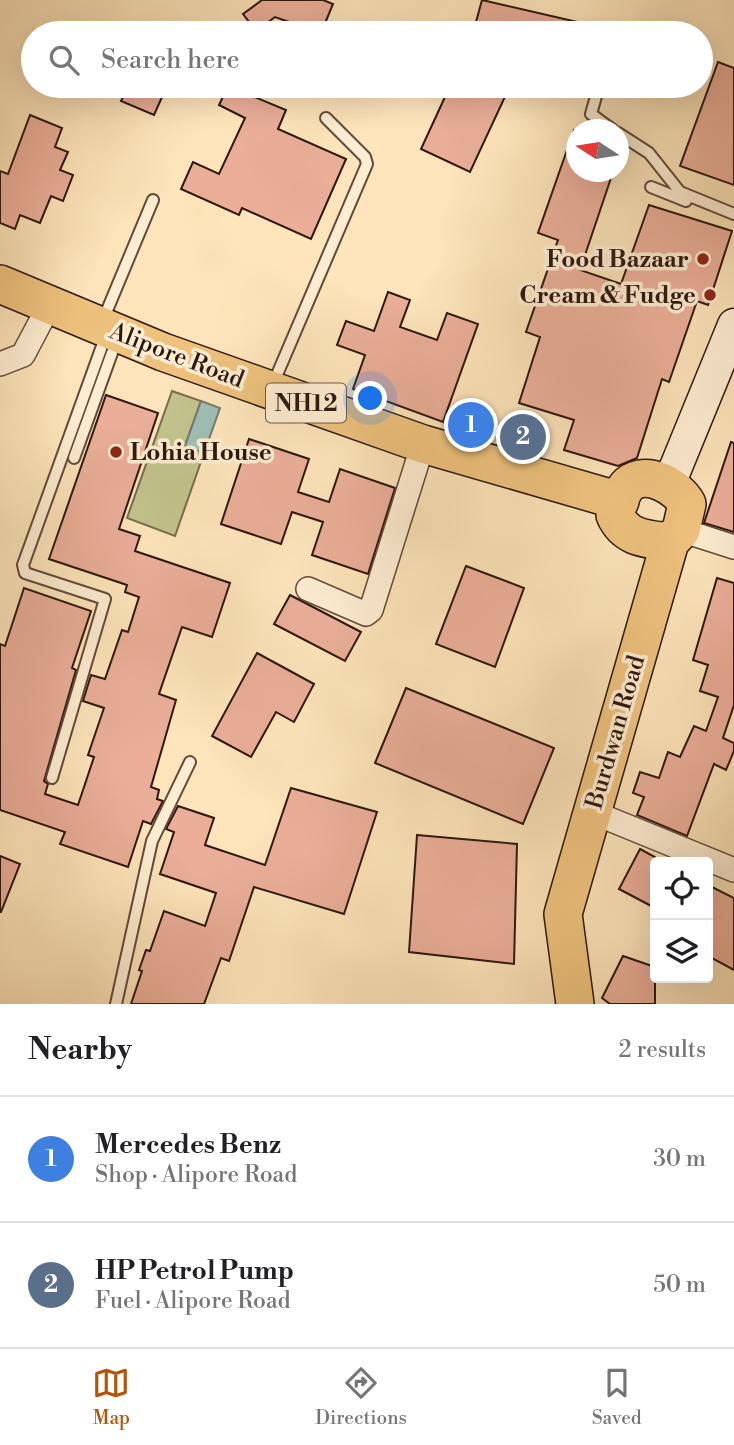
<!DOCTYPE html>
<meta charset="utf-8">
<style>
:root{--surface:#fff;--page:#f6f6f6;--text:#202124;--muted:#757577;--line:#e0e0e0;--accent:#b45309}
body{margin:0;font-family:"Libre Bodoni",serif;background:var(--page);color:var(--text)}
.controls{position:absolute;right:21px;bottom:21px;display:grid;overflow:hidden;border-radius:7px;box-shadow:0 7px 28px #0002}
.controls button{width:63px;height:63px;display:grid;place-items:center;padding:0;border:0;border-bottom:2px solid var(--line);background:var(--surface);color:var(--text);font:35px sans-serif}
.compass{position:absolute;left:566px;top:119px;width:63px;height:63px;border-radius:50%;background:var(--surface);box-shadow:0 7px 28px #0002;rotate:282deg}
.you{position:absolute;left:371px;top:399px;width:24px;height:24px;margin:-18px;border:5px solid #fff;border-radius:50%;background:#1a73e8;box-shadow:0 0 0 10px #1a73e833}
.badge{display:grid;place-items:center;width:46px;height:46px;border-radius:50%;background:var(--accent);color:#fff;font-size:23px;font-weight:700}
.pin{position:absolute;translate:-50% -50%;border:4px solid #fff;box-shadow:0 2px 7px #0006}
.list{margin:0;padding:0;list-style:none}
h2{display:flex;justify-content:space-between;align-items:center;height:91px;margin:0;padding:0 28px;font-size:30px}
h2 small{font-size:23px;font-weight:400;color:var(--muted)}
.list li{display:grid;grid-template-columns:46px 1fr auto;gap:21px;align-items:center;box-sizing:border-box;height:126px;padding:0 28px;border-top:2px solid var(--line)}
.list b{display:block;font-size:26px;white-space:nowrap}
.list p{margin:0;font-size:23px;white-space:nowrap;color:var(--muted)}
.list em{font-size:23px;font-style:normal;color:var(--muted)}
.icon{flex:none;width:38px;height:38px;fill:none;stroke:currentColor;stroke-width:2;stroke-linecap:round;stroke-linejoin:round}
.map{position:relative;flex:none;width:734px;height:1004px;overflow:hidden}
.search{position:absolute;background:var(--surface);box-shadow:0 7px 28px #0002;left:21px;right:21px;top:21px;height:77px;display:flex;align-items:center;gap:18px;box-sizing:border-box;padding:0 24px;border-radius:38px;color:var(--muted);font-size:26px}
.sheet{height:343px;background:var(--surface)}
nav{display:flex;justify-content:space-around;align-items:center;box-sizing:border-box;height:98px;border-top:2px solid var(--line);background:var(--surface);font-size:19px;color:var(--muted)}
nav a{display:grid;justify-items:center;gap:4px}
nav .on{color:var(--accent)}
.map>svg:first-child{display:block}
.green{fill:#c2c38d;stroke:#786d4e;stroke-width:2}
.water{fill:#a0beb4;stroke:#727b72;stroke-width:2}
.building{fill:#eaae98;stroke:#2d170e;stroke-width:2}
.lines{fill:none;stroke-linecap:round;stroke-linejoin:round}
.service-casing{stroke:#614a39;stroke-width:14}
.minor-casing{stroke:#614a39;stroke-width:26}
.secondary-casing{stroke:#2d170e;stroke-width:35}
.trunk-casing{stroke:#2d170e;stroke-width:40}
.service{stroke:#feedd2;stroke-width:10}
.minor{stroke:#feedd2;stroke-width:23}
.secondary{stroke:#feedd2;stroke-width:32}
.trunk{stroke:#eec27d;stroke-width:37}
.poi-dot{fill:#8f2418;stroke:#feedd2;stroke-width:2.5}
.labels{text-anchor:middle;stroke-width:7;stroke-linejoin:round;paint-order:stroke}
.shield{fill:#feedd2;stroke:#6c5749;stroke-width:2}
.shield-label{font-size:23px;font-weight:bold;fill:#2d170e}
.poi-label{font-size:24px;font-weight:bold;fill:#2d170e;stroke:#feedd2;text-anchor:end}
.street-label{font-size:24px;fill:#2d170e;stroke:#feedd2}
</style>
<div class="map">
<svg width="734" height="1004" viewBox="0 0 734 1004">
<rect width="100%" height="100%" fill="#fde4ba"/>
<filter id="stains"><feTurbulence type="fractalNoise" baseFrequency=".00286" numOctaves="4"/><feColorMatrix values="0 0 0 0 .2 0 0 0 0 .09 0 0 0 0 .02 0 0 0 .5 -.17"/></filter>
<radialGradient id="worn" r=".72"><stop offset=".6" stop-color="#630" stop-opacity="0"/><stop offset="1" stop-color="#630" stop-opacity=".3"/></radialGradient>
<!-- green -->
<polygon class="green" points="172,391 201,401 185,446 204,453 175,536 127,518"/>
<!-- water -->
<polygon class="water" points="201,401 220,408 204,453 185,446"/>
<!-- building -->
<g class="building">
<polygon points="262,0 323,0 333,4 321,33 275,17 256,31 243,14"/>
<polygon points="482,0 599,27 598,33 473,33"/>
<polygon points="718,62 734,68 734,185 680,166"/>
<polygon points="128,86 167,86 154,115 121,101"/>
<polygon points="228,86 286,110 278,129 346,159 311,239 242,208 239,215 181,189 193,162 219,174 245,118 219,105"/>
<polygon points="450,86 510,86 470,172 421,149"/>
<polygon points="30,115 62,128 55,147 68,152 60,170 73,175 63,201 51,196 40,223 20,215 15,229 0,223 0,171 8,174"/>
<polygon points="574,130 577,131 577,172 613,172 580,270 621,284 649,205 732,231 708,305 697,301 669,382 662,379 637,458 618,466 564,450 574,420 519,403 540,337 526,332 558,240 538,233"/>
<polygon points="388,292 410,300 400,327 437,340 447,313 478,324 443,422 353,389 365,355 337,345 346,321 374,331"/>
<polygon points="106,395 158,413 119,529 140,536 135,551 230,583 212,637 182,627 159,694 176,700 151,787 159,790 157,799 163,801 151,824 143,821 128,867 60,844 65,832 0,810 0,644 5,646 24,588 91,611 72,668 76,670 44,781 48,784 45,794 78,805 94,757 88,755 104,708 83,701 91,675 105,679 122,630 128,632 139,597 125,592 127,585 49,559"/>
<polygon points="249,439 309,459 298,492 329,502 340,469 395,488 368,574 312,555 323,522 292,512 281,544 221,524"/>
<polygon points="731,442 734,443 734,532 704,523"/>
<polygon points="466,566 524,588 495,667 436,644"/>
<polygon points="717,578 734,583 734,705 723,738 734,743 734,751 726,770 714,764 687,836 637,815 644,797 633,793 640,772 659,778 668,752 680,757 694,726 706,731 718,697 700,691 708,665 693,660"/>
<polygon points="290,595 361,632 345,661 274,624"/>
<polygon points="257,653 314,684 294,722 276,712 251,757 212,736"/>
<polygon points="406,688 554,748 523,824 375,763"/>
<polygon points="291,788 377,812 344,914 254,887 229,961 221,958 204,1004 131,1004 142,971 139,970 146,950 150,951 164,911 205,926 216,893 160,874 174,832 166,829 178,806 214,818 205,845 265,865"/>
<polygon points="417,835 517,844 514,964 409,952"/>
<polygon points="640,849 655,857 655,908 619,889"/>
<polygon points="0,856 20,864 1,912 0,912"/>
<polygon points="708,885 734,898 734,970 708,956"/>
<polygon points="623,956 655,967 655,1004 610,1004 602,998"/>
</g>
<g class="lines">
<defs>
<g id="service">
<polyline points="599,86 591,114 613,130"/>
<polyline points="618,133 649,153 680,192 734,214"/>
<polyline points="651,187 686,201"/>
<polyline points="103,320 153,200"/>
<polyline points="273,384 367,164 365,157 326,118"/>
<polyline points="74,458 117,339"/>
<polyline points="52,778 105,599 25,573 23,565 106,335"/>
<polyline points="116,1004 152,841 190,762"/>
</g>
<g id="minor">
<polyline points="0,364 23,355 50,304"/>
<polyline points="681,530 734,547"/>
<polyline points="308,589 366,614 371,610 423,444"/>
<polyline points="592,812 734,870"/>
</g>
<polyline id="secondary" points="669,484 734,325"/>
<g id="trunk">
<polyline points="0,284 163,352 423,444 620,501"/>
<path d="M 575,1004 L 563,914 L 670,542 L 681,530 L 687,504 C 678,487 647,469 629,484 C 621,491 618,506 615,515 C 626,539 647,539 670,542"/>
</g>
</defs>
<!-- service casing -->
<use href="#service" class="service-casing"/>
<!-- minor casing -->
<use href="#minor" class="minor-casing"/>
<!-- secondary casing -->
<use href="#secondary" class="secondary-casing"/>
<!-- trunk casing -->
<use href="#trunk" class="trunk-casing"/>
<!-- service -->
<use href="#service" class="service"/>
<!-- minor -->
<use href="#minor" class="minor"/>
<!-- secondary -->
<use href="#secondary" class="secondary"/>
<!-- trunk -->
<use href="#trunk" class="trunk"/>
</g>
<!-- markers -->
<g class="poi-dot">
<circle cx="703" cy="259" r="7"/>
<circle cx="710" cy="295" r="7"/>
<circle cx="116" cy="452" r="7"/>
</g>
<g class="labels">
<!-- shield labels -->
<rect class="shield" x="266" y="383.5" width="80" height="39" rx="5"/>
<g class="shield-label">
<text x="306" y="411">NH12</text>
</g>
<!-- poi labels -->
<g class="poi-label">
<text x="689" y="267">Food Bazaar</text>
<text x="696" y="303">Cream &amp; Fudge</text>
<text x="130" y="460" text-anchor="start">Lohia House</text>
</g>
<!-- street labels -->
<g class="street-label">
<text transform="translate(177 355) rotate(21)" y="8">Alipore Road</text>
<text transform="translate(615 732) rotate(-74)" y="8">Burdwan Road</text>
</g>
</g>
<rect width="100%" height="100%" filter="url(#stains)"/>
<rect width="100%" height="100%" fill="url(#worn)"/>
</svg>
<div class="controls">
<button><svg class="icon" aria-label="locate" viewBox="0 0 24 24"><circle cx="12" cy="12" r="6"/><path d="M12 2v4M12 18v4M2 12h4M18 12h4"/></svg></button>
<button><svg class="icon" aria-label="layers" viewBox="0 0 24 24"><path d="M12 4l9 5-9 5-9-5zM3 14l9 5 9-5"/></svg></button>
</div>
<svg class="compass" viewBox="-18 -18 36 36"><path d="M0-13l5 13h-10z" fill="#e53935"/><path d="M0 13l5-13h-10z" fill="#757577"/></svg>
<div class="you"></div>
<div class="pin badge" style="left:471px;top:425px;background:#3f7fe0">1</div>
<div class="pin badge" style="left:523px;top:437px;background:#5c6f8a">2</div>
<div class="search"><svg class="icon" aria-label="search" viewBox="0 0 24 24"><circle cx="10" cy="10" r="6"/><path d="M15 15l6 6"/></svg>Search here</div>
</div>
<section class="sheet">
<h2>Nearby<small>2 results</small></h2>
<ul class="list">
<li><span class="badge" style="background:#3f7fe0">1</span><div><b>Mercedes Benz</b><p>Shop · Alipore Road</p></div><em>30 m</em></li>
<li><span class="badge" style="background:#5c6f8a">2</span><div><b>HP Petrol Pump</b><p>Fuel · Alipore Road</p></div><em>50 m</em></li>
</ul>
</section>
<nav>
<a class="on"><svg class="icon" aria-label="map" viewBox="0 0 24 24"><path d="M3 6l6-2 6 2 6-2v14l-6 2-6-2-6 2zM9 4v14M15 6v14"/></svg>Map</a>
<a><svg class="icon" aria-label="directions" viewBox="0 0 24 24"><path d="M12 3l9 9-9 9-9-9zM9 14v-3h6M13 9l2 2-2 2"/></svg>Directions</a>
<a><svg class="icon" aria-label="saved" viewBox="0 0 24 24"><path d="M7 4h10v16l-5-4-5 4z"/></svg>Saved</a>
</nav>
